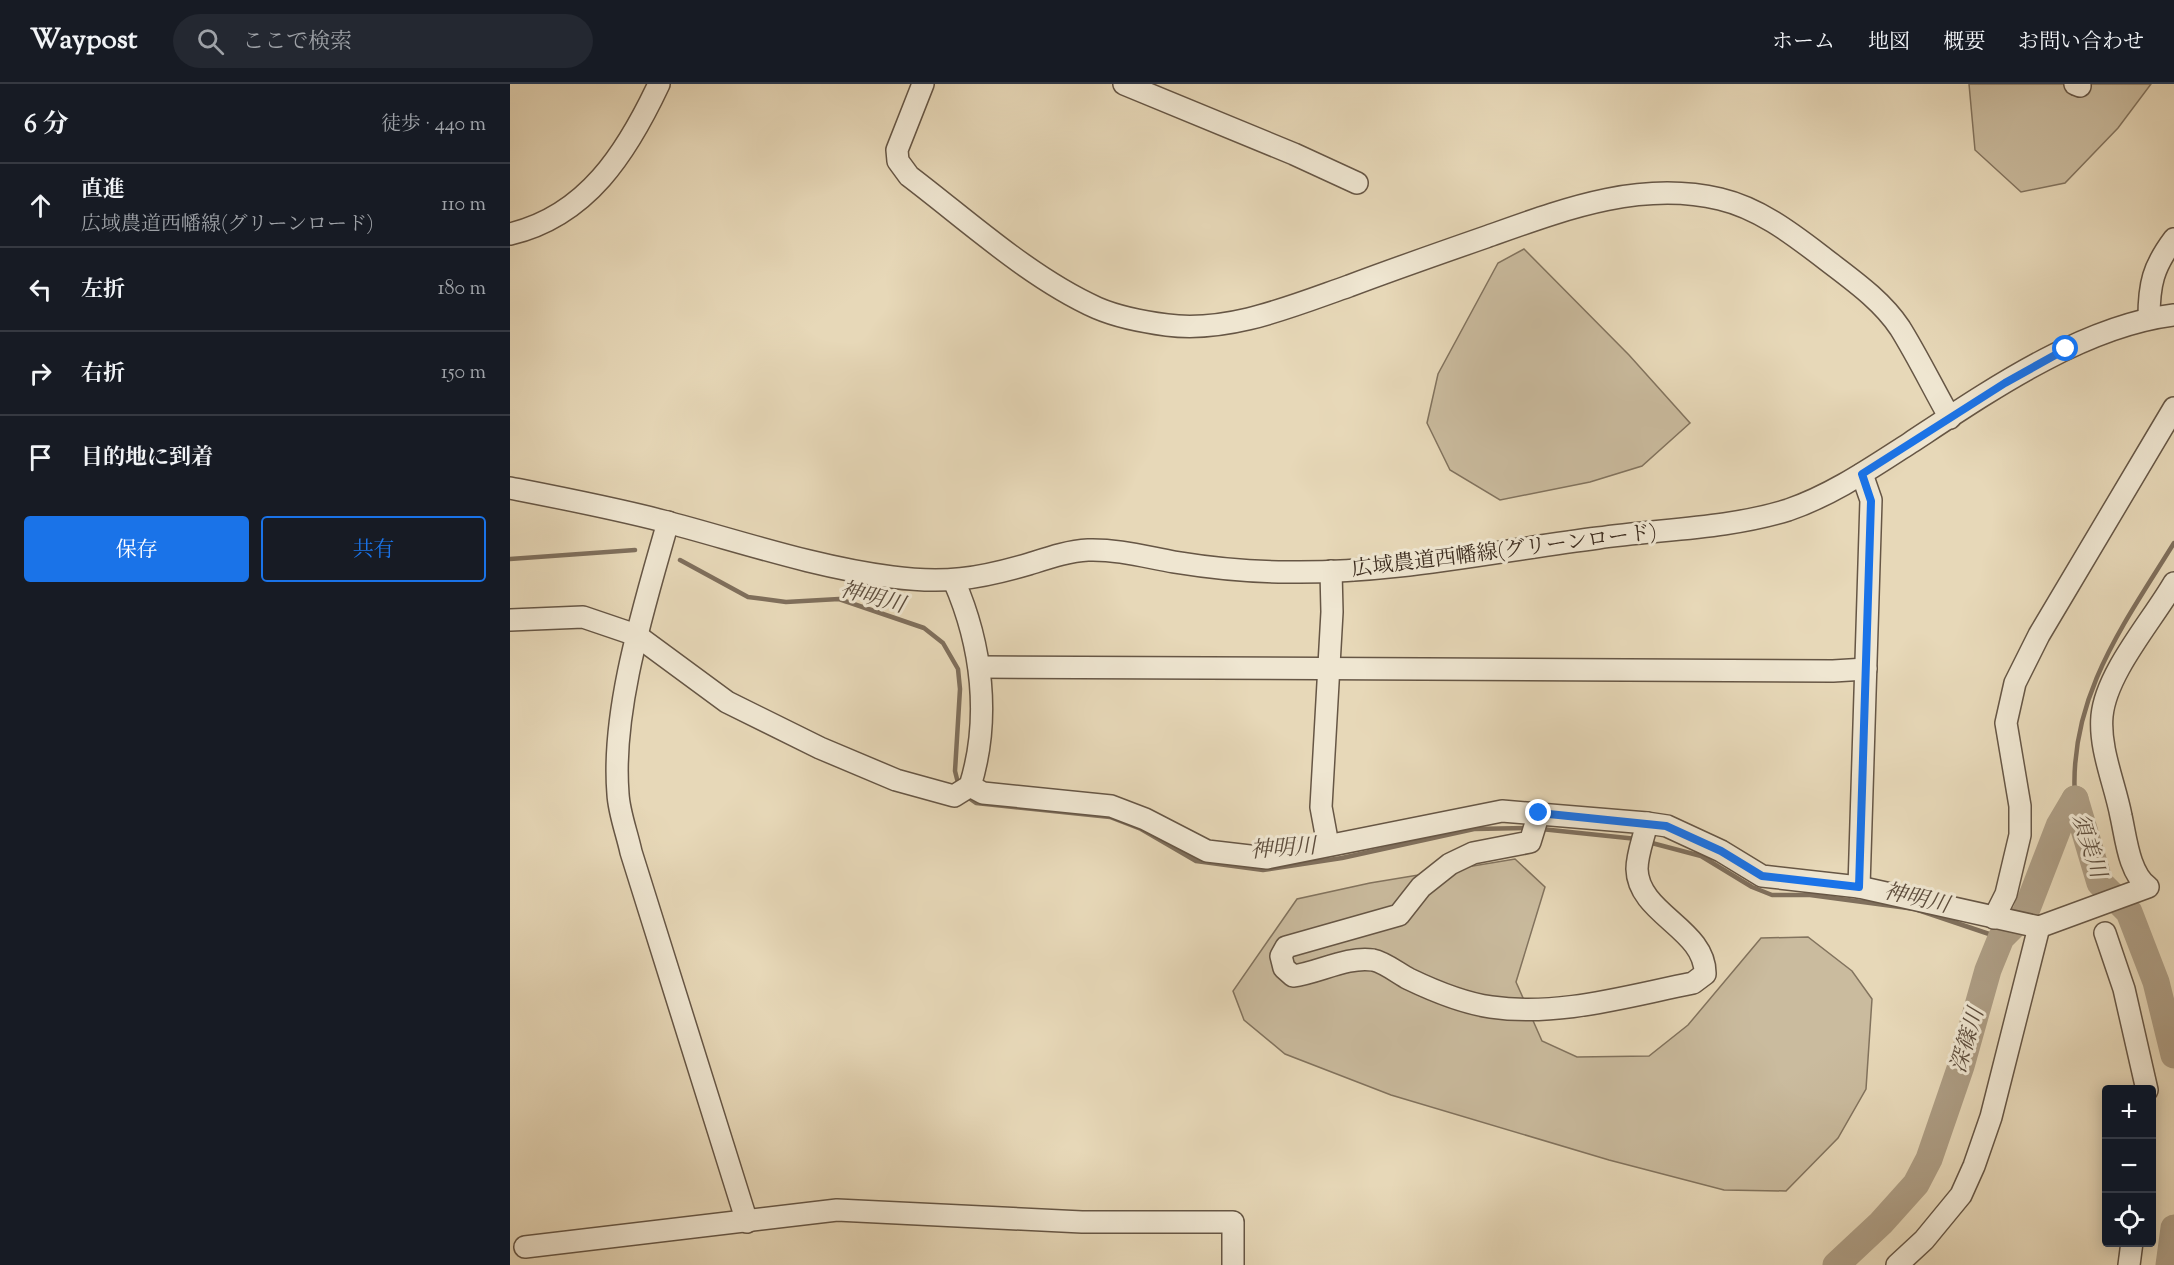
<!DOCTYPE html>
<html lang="ja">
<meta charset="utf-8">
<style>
:root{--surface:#171b24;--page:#242831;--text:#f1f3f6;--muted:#9ea1a6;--line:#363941;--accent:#1a73e8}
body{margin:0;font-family:"Sorts Mill Goudy","Noto Serif JP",serif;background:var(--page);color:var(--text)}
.controls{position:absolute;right:18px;bottom:18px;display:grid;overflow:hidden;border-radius:6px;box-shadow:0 3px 15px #0003}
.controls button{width:54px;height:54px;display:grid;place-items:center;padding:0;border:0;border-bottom:2px solid var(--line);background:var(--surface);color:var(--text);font:30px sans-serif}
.stop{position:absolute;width:18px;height:18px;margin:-14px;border:4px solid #1a73e8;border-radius:50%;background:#fff}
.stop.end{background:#1a73e8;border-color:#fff;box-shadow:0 2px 6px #0008}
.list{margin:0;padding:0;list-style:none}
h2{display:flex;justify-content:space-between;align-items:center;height:78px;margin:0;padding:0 24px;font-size:26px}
h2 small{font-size:20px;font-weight:400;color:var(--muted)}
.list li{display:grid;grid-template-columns:39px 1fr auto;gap:18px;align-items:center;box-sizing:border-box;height:84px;padding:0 24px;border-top:2px solid var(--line)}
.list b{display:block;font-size:22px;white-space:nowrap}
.list p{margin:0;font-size:20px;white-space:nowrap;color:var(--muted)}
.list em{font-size:20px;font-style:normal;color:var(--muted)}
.actions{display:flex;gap:12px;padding:18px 24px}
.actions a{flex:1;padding:14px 0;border:2px solid var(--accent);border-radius:6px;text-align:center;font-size:21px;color:var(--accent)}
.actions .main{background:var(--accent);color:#fff}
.icon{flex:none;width:33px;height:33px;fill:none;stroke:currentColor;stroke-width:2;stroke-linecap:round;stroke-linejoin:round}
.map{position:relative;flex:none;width:1664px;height:1181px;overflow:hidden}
header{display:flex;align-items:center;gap:36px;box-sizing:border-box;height:84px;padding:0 30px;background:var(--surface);border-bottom:2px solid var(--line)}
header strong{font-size:28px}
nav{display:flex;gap:33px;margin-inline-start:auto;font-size:21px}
.search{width:420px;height:54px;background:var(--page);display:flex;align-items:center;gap:15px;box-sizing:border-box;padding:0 21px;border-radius:33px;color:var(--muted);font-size:22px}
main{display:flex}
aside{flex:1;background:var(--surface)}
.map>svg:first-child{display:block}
.green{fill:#cabb9e;stroke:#82735e;stroke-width:1.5}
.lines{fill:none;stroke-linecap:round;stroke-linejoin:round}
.stream{stroke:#7f6f5c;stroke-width:4.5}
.river{stroke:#ad9d84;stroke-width:27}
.minor-casing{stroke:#665645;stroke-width:24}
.minor{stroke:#efe6d1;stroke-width:21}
.route{stroke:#1a73e8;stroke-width:8}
.labels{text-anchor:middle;stroke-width:6;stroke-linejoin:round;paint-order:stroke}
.street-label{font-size:21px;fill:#3b2b1f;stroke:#efe6d1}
.water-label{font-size:22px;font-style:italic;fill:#5d4d3d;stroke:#efe6d1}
</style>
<header>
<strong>Waypost</strong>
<div class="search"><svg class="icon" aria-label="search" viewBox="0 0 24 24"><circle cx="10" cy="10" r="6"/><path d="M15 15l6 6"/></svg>ここで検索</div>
<nav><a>ホーム</a><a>地図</a><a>概要</a><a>お問い合わせ</a></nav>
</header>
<main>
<aside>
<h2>6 分<small>徒歩 · 440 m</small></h2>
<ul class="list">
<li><svg class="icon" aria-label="ahead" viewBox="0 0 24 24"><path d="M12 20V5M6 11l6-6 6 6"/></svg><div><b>直進</b><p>広域農道西幡線(グリーンロード)</p></div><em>110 m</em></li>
<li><svg class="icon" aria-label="left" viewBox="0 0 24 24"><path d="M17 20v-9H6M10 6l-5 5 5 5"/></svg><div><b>左折</b></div><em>180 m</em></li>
<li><svg class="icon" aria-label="right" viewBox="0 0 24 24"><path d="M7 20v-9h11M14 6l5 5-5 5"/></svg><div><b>右折</b></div><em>150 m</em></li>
<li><svg class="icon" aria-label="arrive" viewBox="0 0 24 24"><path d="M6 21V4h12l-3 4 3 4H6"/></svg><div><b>目的地に到着</b></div></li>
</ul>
<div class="actions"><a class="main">保存</a><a>共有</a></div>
</aside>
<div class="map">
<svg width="1664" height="1181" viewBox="0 0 1664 1181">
<rect width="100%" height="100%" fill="#e7d8b8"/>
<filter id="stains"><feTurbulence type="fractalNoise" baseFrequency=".00333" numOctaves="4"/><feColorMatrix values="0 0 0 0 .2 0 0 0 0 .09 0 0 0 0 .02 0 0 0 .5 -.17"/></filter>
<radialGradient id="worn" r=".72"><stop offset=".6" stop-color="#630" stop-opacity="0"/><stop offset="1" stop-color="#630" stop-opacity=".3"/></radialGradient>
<!-- green -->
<g class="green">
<polygon points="1459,0 1641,0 1608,44 1555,99 1511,108 1465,66"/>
<polygon points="1014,165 1119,271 1180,339 1132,382 1080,398 990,416 940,386 917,339 928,290 988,179"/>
<polygon points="1005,775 1035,803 1006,898 1032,957 1067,973 1139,972 1178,941 1251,854 1298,853 1342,887 1362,915 1356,1005 1328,1054 1276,1107 1214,1106 1099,1076 881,1011 775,970 734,936 723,907 787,815 860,799"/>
</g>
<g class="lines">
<!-- stream -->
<g class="stream">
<polyline points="0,475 125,466"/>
<polyline points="170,476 238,513 276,518 329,515 414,544 433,559 448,585 450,605 445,687 449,703"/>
<polyline points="456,712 466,719 600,733 631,745 686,777 753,786 832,774 964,745 1020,744"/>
<path d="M 1565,715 C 1558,614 1614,540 1664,459"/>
<polyline points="1031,745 1127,755"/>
<polyline points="1138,758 1191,772 1242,803 1262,811 1300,811 1405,825 1491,854"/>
</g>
<!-- river -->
<g class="river">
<polyline points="1565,715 1590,799 1619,828 1646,898 1664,971"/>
<polyline points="1326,1181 1371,1139 1406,1100 1419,1075 1451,982 1478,886 1491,854 1515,830 1549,742 1565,715"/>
<polyline points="1659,1181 1664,1144"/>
</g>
<defs>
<g id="minor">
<path d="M 413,0 L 387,66 L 388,77 L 399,92 C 457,136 520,194 587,224 C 608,233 634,238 657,241 C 719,249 782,222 839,202 C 884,185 930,169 976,153 C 1052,126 1129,96 1210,115 C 1248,124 1280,148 1310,171 C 1338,193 1370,214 1390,244 C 1408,273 1423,304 1440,334"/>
<polyline points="614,0 784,70 847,99"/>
<polyline points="1565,0 1570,2"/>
<path d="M 0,150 C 77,132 117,68 149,0"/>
<path d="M 1639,234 C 1639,200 1643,183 1664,155"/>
<path d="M 0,404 C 51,414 103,424 153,437 C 229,457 304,483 382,493 C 434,500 468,495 519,480 C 538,474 558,467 578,466 C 607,465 636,473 664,478 C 701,484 740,488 777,488 C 881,490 985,467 1088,454 C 1151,445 1217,445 1278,426 C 1322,411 1361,384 1400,359 C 1476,309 1572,242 1664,231"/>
<path d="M 158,438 C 135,520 101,625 108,710 C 109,729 117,749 121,768 L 237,1138"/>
<path d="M 0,536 L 73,533 L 126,551 L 217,618 L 310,664 L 386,696 L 444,712 L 460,702 C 481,635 472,561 444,497"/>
<polyline points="469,583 1323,587 1356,585"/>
<path d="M 460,702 L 473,709 L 601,722 L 635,735 L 697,767 L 757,774 L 992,727 L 1137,739 L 1157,742 L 1211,767 L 1252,792 L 1349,803 L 1529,843 L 1638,803 C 1619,789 1616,754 1611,732 C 1605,700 1589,665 1592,632 C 1596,589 1642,537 1664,499"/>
<path d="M 1029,729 L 1020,758 L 963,769 L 940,780 L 911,803 L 889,831 L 776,863 L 771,872 L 774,884 L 783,892 C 808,889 837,872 863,876 C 874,878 888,889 899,895 C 924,907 953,919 981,923 C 1048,933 1117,912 1183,899 L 1195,890 C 1196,845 1128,830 1127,785 C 1127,770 1134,753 1137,739"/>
<polyline points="818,761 811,723 822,528 821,487"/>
<polyline points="1349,803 1361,416 1352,390"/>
<polyline points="1484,834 1496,810 1510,751 1510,722 1496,639 1505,599 1529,551 1664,324"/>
<polyline points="1595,849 1614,905 1637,1006"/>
<polyline points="15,1163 327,1126 572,1138 723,1138 723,1181"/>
<polyline points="1387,1181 1414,1156 1451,1111 1464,1082 1481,1033 1529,843"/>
<polyline points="1619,1181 1622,1158"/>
</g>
</defs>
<!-- minor casing -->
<use href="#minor" class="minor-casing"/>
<!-- minor -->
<use href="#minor" class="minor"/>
</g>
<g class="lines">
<!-- route -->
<polyline class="route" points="1029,729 1156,742 1211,767 1252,792 1349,803 1361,417 1352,390 1495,299 1556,265"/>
</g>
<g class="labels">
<!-- street labels -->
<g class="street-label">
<text transform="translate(994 466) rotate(-7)" y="7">広域農道西幡線(グリーンロード)</text>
</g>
<!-- water labels -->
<g class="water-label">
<text transform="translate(363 512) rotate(15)" y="8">神明川</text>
<text transform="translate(1580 761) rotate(72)" y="8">須美川</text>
<text transform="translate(773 763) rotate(-4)" y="8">神明川</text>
<text transform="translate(1407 813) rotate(13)" y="8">神明川</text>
<text transform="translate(1456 956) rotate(-73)" y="8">深篠川</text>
</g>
</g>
<rect width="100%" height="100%" filter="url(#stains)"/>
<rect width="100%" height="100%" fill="url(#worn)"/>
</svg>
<div class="controls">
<button>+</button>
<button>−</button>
<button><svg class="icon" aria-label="locate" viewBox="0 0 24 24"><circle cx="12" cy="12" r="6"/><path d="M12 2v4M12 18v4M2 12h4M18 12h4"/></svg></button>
</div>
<div class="stop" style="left:1556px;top:265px"></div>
<div class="stop end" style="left:1029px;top:729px"></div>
</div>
</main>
